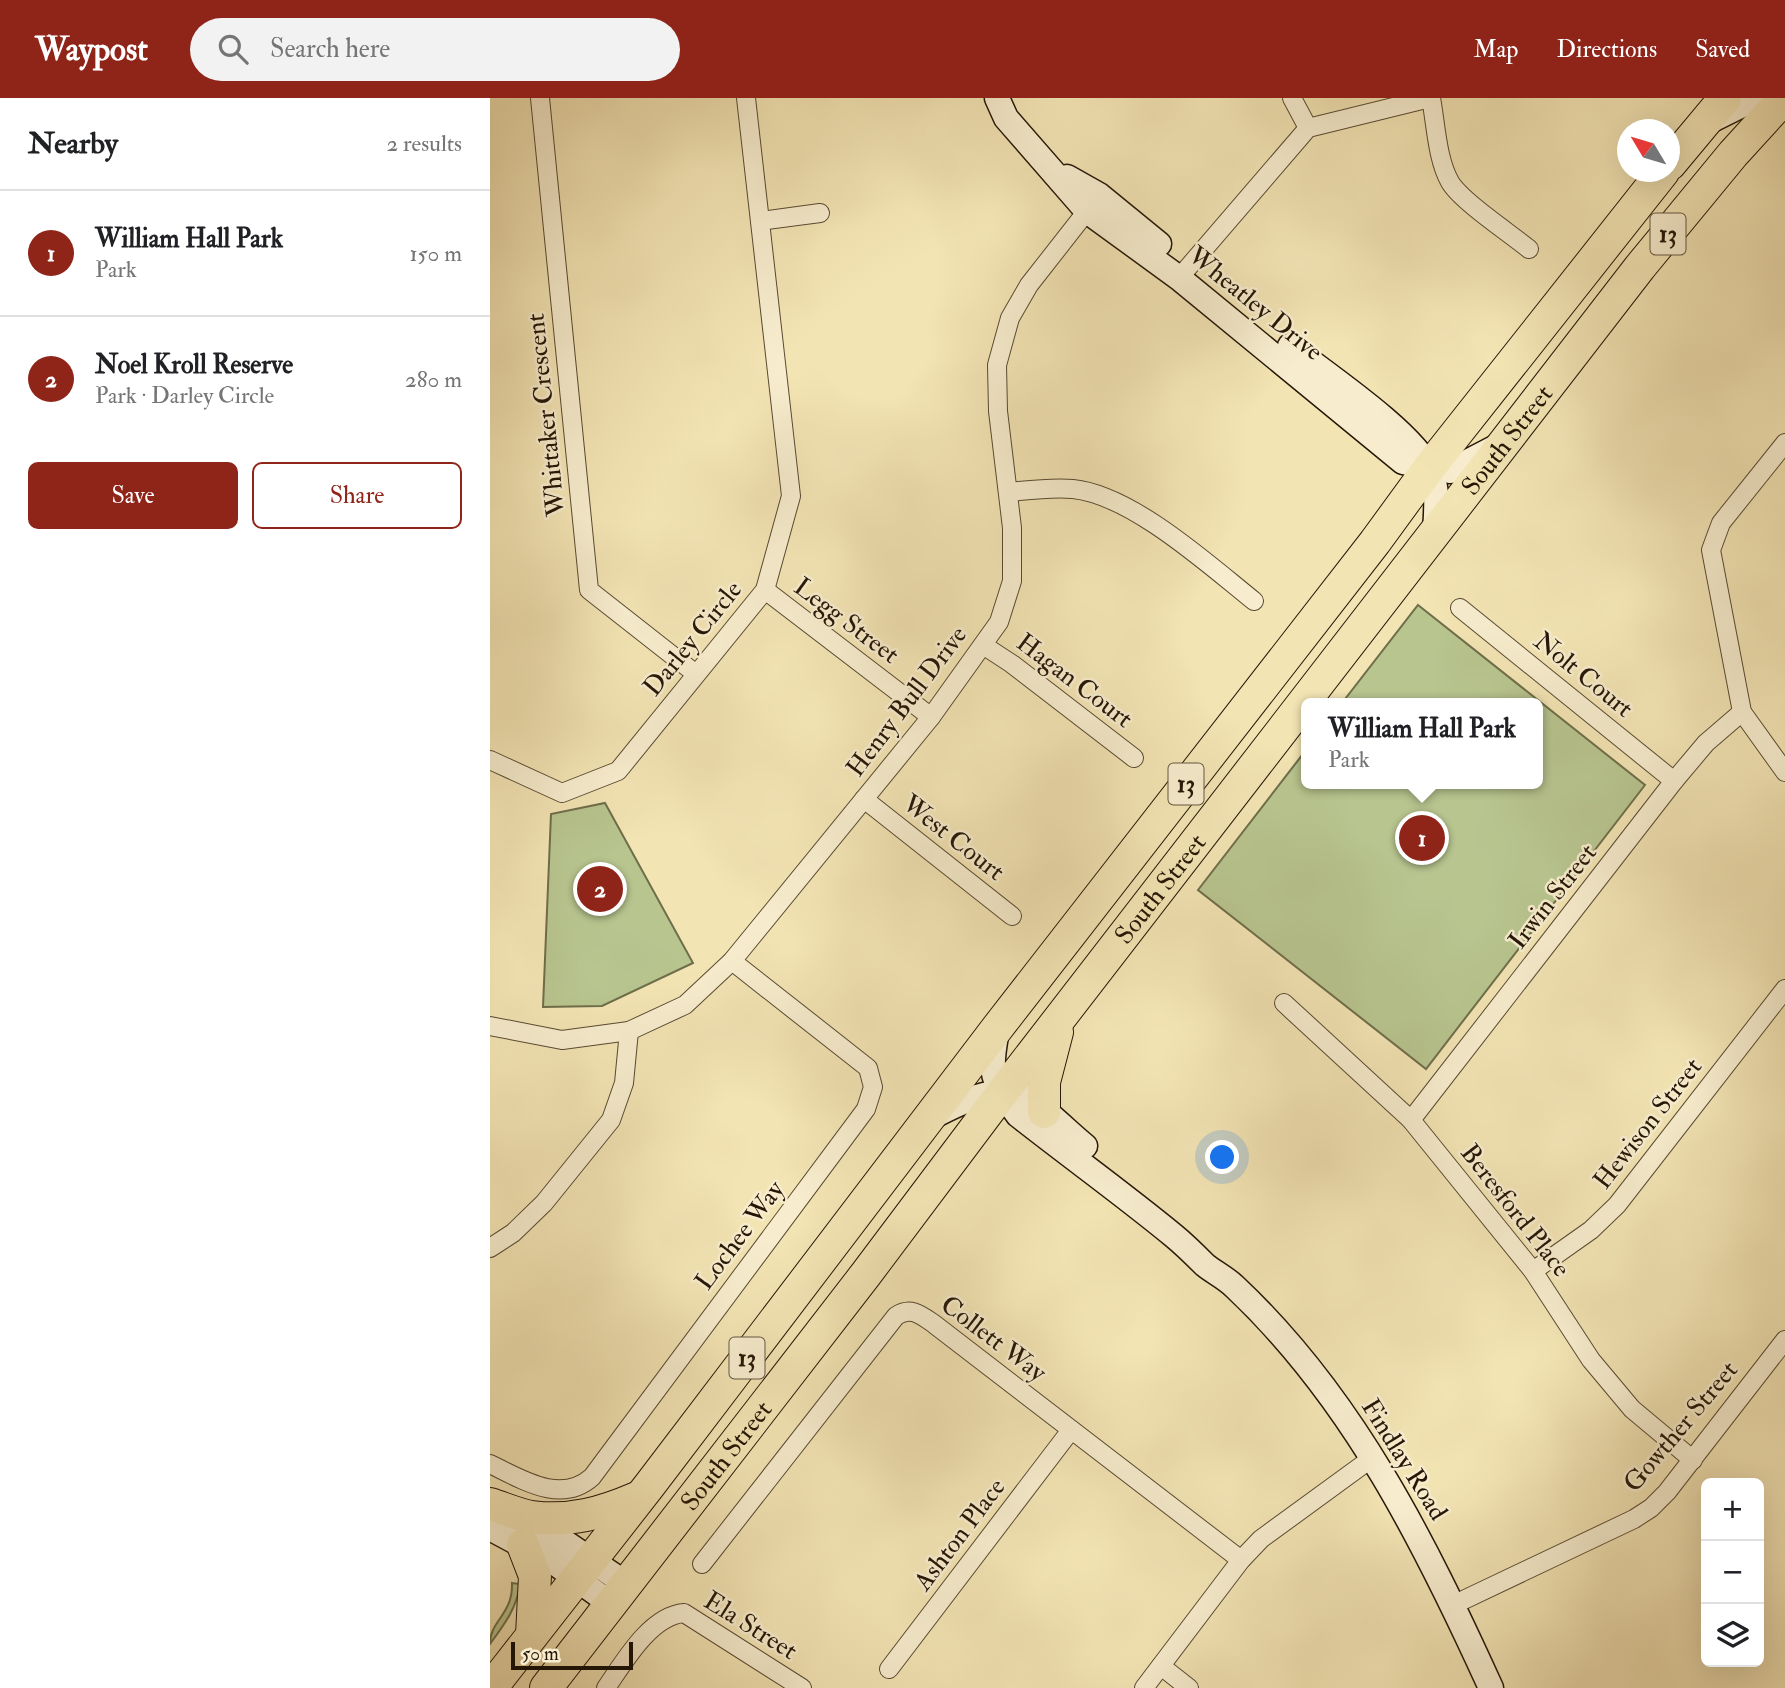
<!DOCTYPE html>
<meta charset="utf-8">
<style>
:root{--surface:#fff;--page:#f2f2f2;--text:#202124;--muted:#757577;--line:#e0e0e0;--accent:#8f2418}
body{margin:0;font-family:"IM FELL Double Pica",serif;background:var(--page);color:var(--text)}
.controls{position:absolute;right:21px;bottom:21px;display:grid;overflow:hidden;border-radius:10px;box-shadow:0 7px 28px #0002}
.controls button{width:63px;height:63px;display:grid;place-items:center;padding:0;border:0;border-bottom:2px solid var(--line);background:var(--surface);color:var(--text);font:35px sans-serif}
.compass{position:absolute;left:1127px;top:21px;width:63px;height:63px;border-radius:50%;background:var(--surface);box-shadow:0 7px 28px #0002;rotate:308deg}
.scale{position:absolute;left:21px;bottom:18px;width:122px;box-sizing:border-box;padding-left:7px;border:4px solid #251606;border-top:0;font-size:19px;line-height:24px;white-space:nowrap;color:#251606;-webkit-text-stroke:5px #f7edce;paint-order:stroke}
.you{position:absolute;left:733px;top:1060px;width:24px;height:24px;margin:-18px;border:5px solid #fff;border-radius:50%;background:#1a73e8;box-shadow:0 0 0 10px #1a73e833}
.badge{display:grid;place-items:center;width:46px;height:46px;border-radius:50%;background:var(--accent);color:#fff;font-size:23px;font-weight:700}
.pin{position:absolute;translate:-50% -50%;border:4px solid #fff;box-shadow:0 2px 7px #0006}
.popup{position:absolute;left:811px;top:600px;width:242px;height:91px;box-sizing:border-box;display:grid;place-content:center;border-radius:10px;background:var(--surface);filter:drop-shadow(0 2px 5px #0005);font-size:23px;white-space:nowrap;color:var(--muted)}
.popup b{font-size:26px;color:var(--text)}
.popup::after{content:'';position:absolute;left:50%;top:100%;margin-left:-14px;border:14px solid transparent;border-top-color:var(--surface)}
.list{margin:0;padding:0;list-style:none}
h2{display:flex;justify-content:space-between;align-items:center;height:91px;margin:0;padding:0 28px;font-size:30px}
h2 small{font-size:23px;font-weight:400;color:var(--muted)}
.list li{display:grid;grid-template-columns:46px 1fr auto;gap:21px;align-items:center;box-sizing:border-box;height:126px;padding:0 28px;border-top:2px solid var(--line)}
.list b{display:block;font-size:26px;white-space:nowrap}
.list p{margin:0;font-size:23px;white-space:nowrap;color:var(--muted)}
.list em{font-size:23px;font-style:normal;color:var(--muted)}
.actions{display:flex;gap:14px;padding:21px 28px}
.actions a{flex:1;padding:16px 0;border:2px solid var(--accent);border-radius:10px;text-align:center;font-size:24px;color:var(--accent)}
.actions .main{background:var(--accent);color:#fff}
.icon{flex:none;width:38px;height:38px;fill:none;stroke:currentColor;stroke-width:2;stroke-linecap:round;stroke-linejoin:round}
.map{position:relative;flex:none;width:1295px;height:1590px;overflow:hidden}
header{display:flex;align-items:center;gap:42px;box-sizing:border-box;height:98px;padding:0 35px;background:var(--accent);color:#fff}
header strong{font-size:33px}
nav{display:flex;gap:38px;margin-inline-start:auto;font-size:24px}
.search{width:490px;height:63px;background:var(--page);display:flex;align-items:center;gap:18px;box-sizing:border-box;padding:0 24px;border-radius:38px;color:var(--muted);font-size:26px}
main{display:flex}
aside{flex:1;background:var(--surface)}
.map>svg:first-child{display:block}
.green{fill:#b8c58f;stroke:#6e6e4a;stroke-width:2}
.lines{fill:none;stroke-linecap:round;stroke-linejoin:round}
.street-casing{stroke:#584a32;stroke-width:20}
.secondary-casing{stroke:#251606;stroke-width:27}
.highway-casing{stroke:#251606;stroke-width:34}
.street{stroke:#f7edce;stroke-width:18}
.secondary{stroke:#f7edce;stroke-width:24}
.highway{stroke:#f3e4b4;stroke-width:32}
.labels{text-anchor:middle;stroke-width:5;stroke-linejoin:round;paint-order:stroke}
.shield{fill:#f7edce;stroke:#645642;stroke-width:2}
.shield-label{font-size:24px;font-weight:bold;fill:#251606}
.street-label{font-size:26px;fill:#251606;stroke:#f7edce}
</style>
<header>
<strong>Waypost</strong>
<div class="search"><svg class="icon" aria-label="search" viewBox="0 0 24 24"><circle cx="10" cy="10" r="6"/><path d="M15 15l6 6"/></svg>Search here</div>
<nav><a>Map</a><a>Directions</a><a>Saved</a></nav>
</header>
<main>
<aside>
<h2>Nearby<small>2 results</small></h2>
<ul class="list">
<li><span class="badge">1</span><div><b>William Hall Park</b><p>Park</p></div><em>150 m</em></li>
<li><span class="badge">2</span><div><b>Noel Kroll Reserve</b><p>Park · Darley Circle</p></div><em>280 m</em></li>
</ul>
<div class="actions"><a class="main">Save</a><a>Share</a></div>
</aside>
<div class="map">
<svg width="1295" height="1590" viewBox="0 0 1295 1590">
<rect width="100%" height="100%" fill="#f3e4b4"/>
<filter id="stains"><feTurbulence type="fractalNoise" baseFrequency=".00286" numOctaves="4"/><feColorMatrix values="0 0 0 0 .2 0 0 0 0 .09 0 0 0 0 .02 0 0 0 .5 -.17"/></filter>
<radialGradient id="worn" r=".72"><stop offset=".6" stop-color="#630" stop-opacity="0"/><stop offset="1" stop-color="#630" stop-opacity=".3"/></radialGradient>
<!-- green -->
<g class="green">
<polygon points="928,507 1155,687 936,971 708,792 816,652 816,686 1048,686 1048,605 852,605"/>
<polygon points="115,705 203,865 112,908 53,909 61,716"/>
<path d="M 22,1485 L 30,1486 C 27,1510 14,1527 0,1546 C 0,1522 23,1517 22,1485 Z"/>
</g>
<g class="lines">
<defs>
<g id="street">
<polyline points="50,0 99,492 206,576"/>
<polyline points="802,0 818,30"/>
<path d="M 941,0 C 946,27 947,61 960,84 C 971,103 1021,136 1039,151"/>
<polyline points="270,123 330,115"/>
<polyline points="689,180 818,30 940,0"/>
<polyline points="1295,345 1231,425 1221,452 1252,614 1295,674"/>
<path d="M 519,394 C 540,392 562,389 583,391 C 642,397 719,467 764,503"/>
<polyline points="275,492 441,619"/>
<polyline points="970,510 1184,683"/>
<polyline points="493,547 522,566 644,660"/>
<polyline points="0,662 72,695 128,673 275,492 301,398 256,0"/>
<polyline points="374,701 522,818"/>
<polyline points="794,905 921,1022 1043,1173 1101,1262 1142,1311 1203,1362"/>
<polyline points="0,928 72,942 139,933 195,907 242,863 441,619 509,524 522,483 522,430 508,313 507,267 520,220 539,187 604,104"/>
<polyline points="921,1022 1184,683 1216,645 1252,614"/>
<polyline points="0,1150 23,1135 54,1105 121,1022 134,985 139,933"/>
<polyline points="1043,1173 1101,1132 1127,1107 1295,891"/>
<path d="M 0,1366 C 31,1381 71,1407 102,1379 L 376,1011 L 383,989 L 378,970 L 242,863"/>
<path d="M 212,1466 L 406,1218 C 421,1208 431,1217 444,1226 L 751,1462"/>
<polyline points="963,1507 1144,1421 1161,1410 1177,1394 1295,1242"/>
<polyline points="671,1568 699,1590"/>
<polyline points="399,1571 581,1332"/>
<path d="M 116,1590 C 134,1564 160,1518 194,1515 L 312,1590"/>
<polyline points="654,1590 751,1462 771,1441 882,1360"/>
</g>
<g id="secondary">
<polyline points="507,0 516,20 597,113 689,180 913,364 960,373 1010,347"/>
<polyline points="1220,23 1258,4 1262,0"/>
<polyline points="577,79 609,97 669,146"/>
<path d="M 800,248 C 834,275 923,334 940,372 C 949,392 946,413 945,435"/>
<path d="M 507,932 C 499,977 501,980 528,1017 C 580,1058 633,1096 684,1138 C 695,1147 705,1157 715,1167 C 725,1175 736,1180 745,1189 C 863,1300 935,1445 1001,1590"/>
<path d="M 440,1020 C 469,1005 501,987 535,999 C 549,1005 581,1037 595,1048"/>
<polyline points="32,1421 73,1443 136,1486"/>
<polyline points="0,1430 65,1465 121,1506"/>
</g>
<g id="highway">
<polyline points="1180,66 1235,0"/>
<polyline points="554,1014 554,984 567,934"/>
<path d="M 0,1406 C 13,1410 28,1417 42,1419 C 81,1424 112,1415 147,1400"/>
<polyline points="33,1447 45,1478 42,1537"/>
<polyline points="1,1590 159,1388 508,929 885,444 939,370 1173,74"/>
<path id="s1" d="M 56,1590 L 376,1176 L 512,995 L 1150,169 L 1243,56 L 1294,0"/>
</g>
</defs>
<!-- street casing -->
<use href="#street" class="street-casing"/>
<!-- secondary casing -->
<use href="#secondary" class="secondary-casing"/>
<!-- highway casing -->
<use href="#highway" class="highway-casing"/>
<!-- street -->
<use href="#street" class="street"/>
<!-- secondary -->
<use href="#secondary" class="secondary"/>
<!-- highway -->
<use href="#highway" class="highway"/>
</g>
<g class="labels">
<!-- shield labels -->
<g class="shield">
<rect x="1160.5" y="115.5" width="35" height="41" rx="5"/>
<rect x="678.5" y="665.5" width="35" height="41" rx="5"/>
<rect x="239.5" y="1239.5" width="35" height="41" rx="5"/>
</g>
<g class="shield-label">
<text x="1178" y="144">13</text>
<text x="696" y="694">13</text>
<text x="257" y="1268">13</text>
</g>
<!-- street labels -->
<g class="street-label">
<text transform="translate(766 205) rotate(39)" y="9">Wheatley Drive</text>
<text transform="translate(55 317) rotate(-96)" y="9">Whittaker Crescent</text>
<text dy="9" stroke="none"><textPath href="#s1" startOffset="1575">South Street</textPath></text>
<text transform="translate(357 522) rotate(37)" y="9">Legg Street</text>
<text transform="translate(202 540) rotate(-51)" y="9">Darley Circle</text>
<text transform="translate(1094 576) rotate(39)" y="9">Nolt Court</text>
<text transform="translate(585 582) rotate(37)" y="9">Hagan Court</text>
<text transform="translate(416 603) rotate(-53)" y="9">Henry Bull Drive</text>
<text transform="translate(464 739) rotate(38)" y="9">West Court</text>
<text dy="9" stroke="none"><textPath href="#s1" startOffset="1008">South Street</textPath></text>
<text transform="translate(1062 798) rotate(-52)" y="9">Irwin Street</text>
<text transform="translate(1157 1025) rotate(-52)" y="9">Hewison Street</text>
<text transform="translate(1026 1112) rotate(52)" y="9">Beresford Place</text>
<text transform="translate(249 1137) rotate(-53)" y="9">Lochee Way</text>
<text transform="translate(504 1240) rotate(37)" y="9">Collett Way</text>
<text transform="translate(1190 1328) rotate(-50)" y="9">Gowther Street</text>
<text dy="9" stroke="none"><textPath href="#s1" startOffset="294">South Street</textPath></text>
<text transform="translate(915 1361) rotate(58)" y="9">Findlay Road</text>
<text transform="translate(469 1436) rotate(-53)" y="9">Ashton Place</text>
<text transform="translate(261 1527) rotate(32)" y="9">Ela Street</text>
</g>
</g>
<rect width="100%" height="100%" filter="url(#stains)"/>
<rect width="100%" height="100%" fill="url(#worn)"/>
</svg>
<div class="controls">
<button>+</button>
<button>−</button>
<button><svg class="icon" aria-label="layers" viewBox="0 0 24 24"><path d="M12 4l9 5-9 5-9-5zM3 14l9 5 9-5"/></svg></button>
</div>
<svg class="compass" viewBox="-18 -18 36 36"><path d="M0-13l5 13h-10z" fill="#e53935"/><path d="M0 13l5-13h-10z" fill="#757577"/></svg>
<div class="scale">50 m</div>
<div class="you"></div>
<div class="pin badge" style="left:932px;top:740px">1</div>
<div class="popup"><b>William Hall Park</b>Park</div>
<div class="pin badge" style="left:110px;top:791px">2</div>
</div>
</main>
